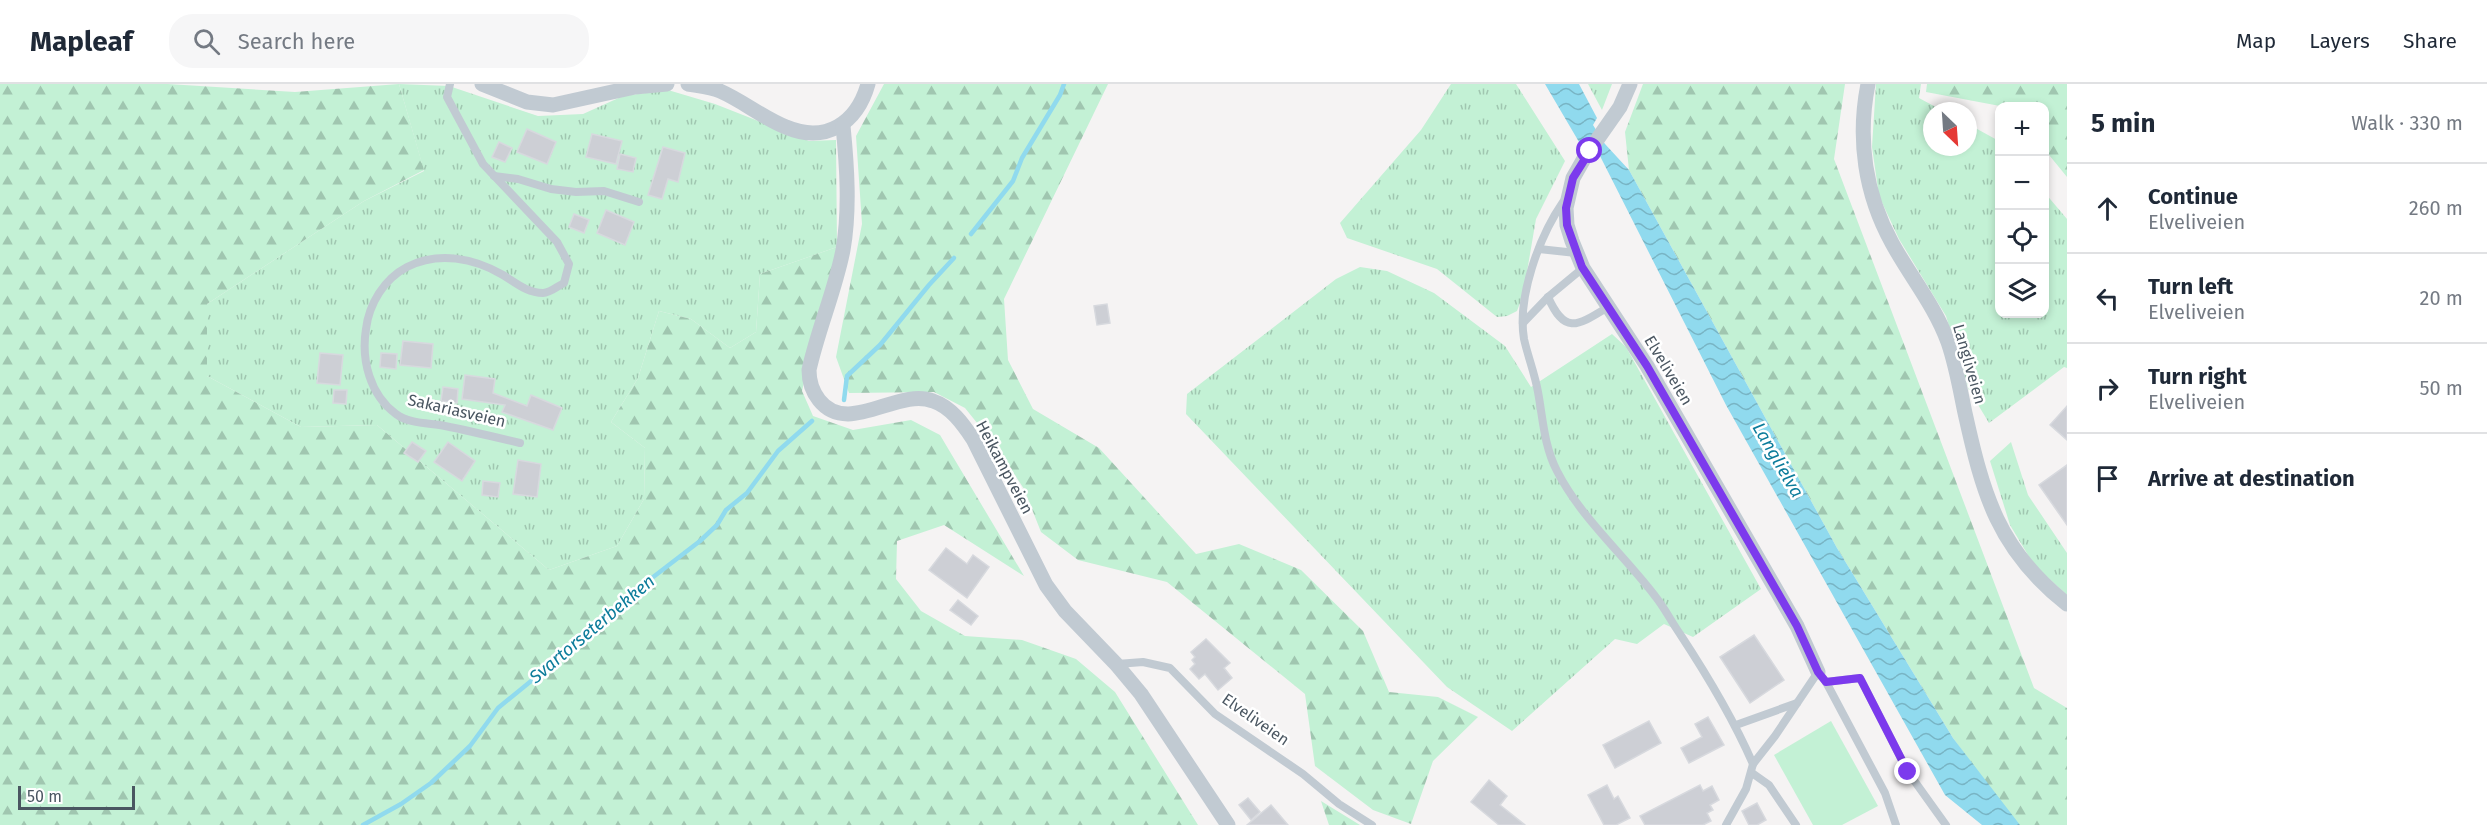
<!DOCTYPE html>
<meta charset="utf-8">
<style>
:root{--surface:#fff;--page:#f6f6f7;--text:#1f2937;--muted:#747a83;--line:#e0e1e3}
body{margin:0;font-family:"Fira Sans",sans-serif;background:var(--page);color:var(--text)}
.controls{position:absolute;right:18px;top:18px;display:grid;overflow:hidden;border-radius:12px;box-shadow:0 3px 9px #0003}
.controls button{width:54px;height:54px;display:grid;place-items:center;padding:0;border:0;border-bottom:2px solid var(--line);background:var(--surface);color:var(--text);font:30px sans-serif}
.compass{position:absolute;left:1923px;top:18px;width:54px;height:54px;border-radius:50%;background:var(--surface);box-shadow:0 3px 9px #0003;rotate:155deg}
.scale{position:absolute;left:18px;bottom:15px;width:117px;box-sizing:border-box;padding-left:6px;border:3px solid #4a5661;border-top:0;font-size:16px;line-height:21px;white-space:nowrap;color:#4a5661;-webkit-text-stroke:4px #fff;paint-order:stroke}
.stop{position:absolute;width:18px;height:18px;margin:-14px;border:4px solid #7c3aed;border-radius:50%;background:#fff}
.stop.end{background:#7c3aed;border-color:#fff;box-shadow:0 2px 6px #0008}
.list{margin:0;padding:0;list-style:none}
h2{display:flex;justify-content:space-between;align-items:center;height:78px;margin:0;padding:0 24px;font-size:26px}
h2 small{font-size:20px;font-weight:400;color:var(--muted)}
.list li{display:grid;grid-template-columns:39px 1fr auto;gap:18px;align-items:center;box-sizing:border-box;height:90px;padding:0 24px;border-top:2px solid var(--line)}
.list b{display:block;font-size:22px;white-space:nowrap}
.list p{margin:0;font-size:20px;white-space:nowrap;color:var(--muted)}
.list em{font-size:20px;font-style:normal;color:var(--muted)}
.icon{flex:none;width:33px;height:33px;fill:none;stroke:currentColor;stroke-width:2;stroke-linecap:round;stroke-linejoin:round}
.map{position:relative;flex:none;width:2067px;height:741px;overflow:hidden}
header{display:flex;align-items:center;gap:36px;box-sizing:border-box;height:84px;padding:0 30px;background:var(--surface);border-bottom:2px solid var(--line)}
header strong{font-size:28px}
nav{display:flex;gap:33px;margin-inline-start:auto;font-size:21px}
.search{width:420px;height:54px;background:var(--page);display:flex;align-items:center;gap:15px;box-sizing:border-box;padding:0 21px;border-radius:24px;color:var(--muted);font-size:22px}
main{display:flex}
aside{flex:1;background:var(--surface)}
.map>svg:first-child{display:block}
.grass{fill:url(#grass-tufts)}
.forest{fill:url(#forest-firs)}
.park{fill:#c3f1d5}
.water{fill:url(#water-waves)}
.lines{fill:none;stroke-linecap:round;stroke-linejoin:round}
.stream{stroke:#90daee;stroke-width:4.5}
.building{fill:#cdcfd5;stroke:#d7d9de;stroke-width:1.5}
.service{stroke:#c1cad2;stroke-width:8}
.minor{stroke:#c1cad2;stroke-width:15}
.route{stroke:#7c3aed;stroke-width:8}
.labels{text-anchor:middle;stroke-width:5;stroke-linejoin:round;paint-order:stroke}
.street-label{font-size:16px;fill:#4a5661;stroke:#fff}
.water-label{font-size:18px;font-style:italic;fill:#0c7c9b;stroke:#fff}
</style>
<header>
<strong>Mapleaf</strong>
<div class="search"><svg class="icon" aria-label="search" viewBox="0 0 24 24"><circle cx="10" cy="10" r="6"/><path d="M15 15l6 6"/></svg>Search here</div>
<nav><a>Map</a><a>Layers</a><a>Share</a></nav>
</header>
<main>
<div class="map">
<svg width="2067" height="741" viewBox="0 0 2067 741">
<defs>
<pattern id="grass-tufts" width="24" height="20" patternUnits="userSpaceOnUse" patternTransform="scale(1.5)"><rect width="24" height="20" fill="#c3f1d5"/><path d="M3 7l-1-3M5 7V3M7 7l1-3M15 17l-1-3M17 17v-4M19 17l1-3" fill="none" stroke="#a0c6b0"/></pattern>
<pattern id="forest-firs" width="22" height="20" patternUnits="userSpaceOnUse" patternTransform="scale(1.5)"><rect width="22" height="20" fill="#c3f1d5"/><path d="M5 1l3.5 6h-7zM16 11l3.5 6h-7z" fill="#a0c6b0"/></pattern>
<pattern id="water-waves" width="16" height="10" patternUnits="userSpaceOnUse" patternTransform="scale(1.5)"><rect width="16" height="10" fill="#90daee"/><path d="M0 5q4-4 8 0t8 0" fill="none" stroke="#78b4c4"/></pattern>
</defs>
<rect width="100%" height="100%" fill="#f5f3f3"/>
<!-- grass -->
<g class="grass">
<polygon points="399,0 449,2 538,32 583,30 623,12 668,6 715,20 809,57 836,56 837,163 760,190 756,248 730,264 691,235 659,227 638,294 611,338 645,364 644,415 617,462 549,486 377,341 301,343 207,292 207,220 364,117 424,87"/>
<polygon points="1451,0 1516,0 1565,77 1536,135 1523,211 1517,227 1507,232 1497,233 1437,185 1347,154 1340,139 1421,46"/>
<polygon points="1588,0 1612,0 1602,26"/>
<polygon points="1876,0 1921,0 1919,14 1943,27 1932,27 1932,63 1968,63 1968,40 1999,57 2000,230 2044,230 2045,109 2067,135 2067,284 2064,283 1989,339 1968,304 1946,232 1899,155 1879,112 1872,63"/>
<polygon points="1360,183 1387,187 1434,209 1505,262 1531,303 1612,250 1626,263 1761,505 1693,553 1664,540 1637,560 1615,555 1512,647 1447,603 1186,330 1187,310 1336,195"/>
<polygon points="2011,358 2028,411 2067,469 2067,511 2034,481 2010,441 1990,377"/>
</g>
<!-- forest -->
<g class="forest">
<polygon points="0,0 168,0 295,8 399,0 424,86 364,117 207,220 207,292 301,343 377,341 549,486 617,462 644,415 645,364 611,338 638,294 659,227 691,235 730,264 756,248 760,190 837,163 802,307 813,332 853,346 911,336 940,351 1024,492 944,441 897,457 896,495 921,527 965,552 1022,556 1076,575 1115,608 1198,741 0,741"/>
<polygon points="884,0 1108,0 1004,215 1008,276 1033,325 1099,364 1196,470 1239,460 1301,486 1363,547 1389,608 1438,613 1478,633 1433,677 1411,740 1373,726 1315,682 1305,610 1167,498 1078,476 1041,448 1024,405 998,365 965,324 934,308 849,309 836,273 862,140 856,52"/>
<polygon points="1643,0 1845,0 1834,75 2034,604 2067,624 2067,741 2020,741 2014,737 1953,654 1837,464 1629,86 1625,48"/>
<polygon points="1927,0 2067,0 2067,93 2045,66 2044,22 2000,22 1926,8"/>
<polygon points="1321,717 1360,741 1329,741"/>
</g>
<!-- park -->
<polygon class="park" points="1831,637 1878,722 1842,741 1813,741 1774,671"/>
<!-- water -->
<polygon class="water" points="1545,0 1579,0 1597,34 1593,41 1605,60 1629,86 1837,464 1953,654 2020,741 1982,741 1945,711 1726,321 1600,72 1586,56 1579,58"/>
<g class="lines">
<!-- stream -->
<g class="stream">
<polyline points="971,150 1013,97 1022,74 1060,11 1064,0"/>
<polyline points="844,316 847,292 880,261 929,201 954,174"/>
<polyline points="363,741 401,720 431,699 470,662 498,624 601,540 622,517 700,457 717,441 726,426 747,409 778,367 812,337"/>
</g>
</g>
<!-- building -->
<g class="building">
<polygon points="527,45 556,58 547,80 517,68"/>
<polygon points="592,50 622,57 616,80 586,73"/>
<polygon points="499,58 512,64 505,78 492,73"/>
<polygon points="663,63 685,69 678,98 668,95 662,115 648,111"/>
<polygon points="620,70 636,74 633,88 617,85"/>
<polygon points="606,126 634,138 625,161 597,149"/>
<polygon points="574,130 589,136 584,149 569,143"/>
<polygon points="1107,220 1110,239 1097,241 1094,222"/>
<polygon points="403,257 433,260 431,284 400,281"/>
<polygon points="320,269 343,271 340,301 317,299"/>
<polygon points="381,269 397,270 396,285 380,283"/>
<polygon points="465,291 495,295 493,309 527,322 531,311 562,324 553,346 502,328 505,321 462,315"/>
<polygon points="443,303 458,305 457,319 441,317"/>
<polygon points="334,306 347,306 346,320 333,319"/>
<polygon points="2067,322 2067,356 2050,341"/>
<polygon points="412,358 426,367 418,378 404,369"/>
<polygon points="448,358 475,377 462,397 434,378"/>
<polygon points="518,376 541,380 537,413 513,410"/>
<polygon points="2067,381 2067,441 2039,401"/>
<polygon points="483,397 500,399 498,413 482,411"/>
<polygon points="946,464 967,480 973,471 989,483 967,514 929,486"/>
<polygon points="958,516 978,532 971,541 950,526"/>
<polygon points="1754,551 1784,596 1750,619 1720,573"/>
<polygon points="1206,555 1230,579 1224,584 1232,594 1218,606 1205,590 1199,595 1190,585 1195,580 1192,576 1195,573 1191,568"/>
<polygon points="1708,633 1724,661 1689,679 1681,664 1702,653 1695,640"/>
<polygon points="1649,637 1661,659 1615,684 1603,661"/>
<polygon points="1489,696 1507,712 1500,721 1525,741 1499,741 1471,718"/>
<polygon points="1607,701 1614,715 1618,712 1630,734 1616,741 1604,741 1588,711"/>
<polygon points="1700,701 1703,707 1712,702 1719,716 1710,721 1713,726 1707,729 1711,737 1703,741 1645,741 1640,732"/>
<polygon points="1248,714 1260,728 1251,736 1239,721"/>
<polygon points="1757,719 1766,736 1757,741 1749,741 1742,727"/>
<polygon points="1271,721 1288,741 1247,741"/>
</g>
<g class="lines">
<!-- service -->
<g class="service">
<path d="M 450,0 L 447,13 L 483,80 L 557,158 L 569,180 L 564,199 C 558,202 550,209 543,209 C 527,209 516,199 503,191 C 474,174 438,167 407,183 C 384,195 369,220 366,245 C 361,276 370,311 396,330 C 409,340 430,339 445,342 C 470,347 495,353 520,359"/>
<polyline points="494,92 518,95 551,105 576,108 604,107 639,118"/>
<path d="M 1563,118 C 1539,153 1517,213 1524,255 C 1528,273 1535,290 1538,308 C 1543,335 1544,362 1557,387 C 1581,434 1623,470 1655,512 C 1664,523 1671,537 1680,550 C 1707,591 1733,634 1753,680"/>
<polyline points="1539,165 1576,169"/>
<path d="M 1548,213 C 1565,251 1577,242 1608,223"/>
<polyline points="1523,239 1548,213 1583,184"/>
<polyline points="1117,580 1143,578 1170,584 1215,630 1303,690 1339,720 1372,741"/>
<polyline points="1826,598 1860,594 1908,688 1946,741"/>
<polyline points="1736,641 1797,619"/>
<polyline points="1752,689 1769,701 1796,741"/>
<polyline points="1726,741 1746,705 1753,680 1775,652 1818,588 1826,598 1885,709 1896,741"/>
</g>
<!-- minor -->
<g class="minor">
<polyline points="482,0 527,18 553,21 635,3 667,0"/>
<path d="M 688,0 C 699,2 711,3 720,7 C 743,17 763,34 786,43 C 826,60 857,39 868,0"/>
<polyline points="1630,0 1620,23 1585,73 1573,94 1566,124 1567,141 1572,157 1583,184 1647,282 1797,542 1818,588"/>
<path d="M 1868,0 C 1857,55 1865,110 1892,159 C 1910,192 1935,222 1948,258 C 1956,281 1960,305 1965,329 C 1983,410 1998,466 2067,520"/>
<path d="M 843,42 C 847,82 850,126 843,166 C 835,207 818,245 809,286 C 809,297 812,307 819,316 C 848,353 898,303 933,317 C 951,323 963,340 973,355 L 1046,501 L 1065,527 L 1116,580 L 1141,610 L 1228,741"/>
</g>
</g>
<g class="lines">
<!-- route -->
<polyline class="route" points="1590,67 1573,94 1566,124 1567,141 1582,183 1647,282 1797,542 1818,588 1826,598 1860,594 1908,688"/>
</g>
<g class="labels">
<!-- street labels -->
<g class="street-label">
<text transform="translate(1970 280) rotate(74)" y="6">Langliveien</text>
<text transform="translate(1669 286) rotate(59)" y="6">Elveliveien</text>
<text transform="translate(457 326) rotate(13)" y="6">Sakariasveien</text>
<text transform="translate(1005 383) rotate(62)" y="6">Heikampveien</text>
<text transform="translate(1256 635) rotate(35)" y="6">Elveliveien</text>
</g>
<!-- water labels -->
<g class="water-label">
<text transform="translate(1778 376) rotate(60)" y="6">Langlielva</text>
<text transform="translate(592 545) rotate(-40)" y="6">Svartorseterbekken</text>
</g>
</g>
</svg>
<div class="controls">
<button>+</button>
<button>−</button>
<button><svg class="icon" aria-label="locate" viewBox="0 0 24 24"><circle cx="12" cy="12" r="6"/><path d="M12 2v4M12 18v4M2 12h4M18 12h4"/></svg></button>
<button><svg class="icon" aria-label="layers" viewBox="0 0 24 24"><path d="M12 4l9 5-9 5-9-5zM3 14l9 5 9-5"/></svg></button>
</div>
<svg class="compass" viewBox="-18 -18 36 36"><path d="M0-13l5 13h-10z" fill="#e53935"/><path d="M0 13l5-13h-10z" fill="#747a83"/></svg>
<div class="scale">50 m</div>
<div class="stop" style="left:1590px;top:67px"></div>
<div class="stop end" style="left:1908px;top:688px"></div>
</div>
<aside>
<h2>5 min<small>Walk · 330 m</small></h2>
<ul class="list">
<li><svg class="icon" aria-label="ahead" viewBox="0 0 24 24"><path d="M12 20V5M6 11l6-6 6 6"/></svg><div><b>Continue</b><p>Elveliveien</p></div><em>260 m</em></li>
<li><svg class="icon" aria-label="left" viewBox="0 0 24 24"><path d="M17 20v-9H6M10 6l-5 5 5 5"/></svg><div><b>Turn left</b><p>Elveliveien</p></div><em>20 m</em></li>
<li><svg class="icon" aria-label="right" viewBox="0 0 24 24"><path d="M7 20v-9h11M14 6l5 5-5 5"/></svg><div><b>Turn right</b><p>Elveliveien</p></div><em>50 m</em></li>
<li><svg class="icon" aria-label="arrive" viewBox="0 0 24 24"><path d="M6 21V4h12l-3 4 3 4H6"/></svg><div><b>Arrive at destination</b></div></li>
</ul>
</aside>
</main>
